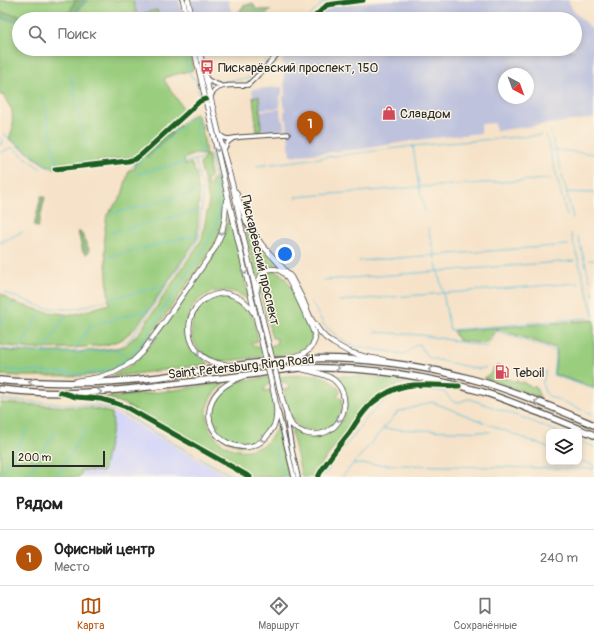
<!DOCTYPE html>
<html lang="ru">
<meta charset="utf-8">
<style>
:root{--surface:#fff;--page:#f2f2f2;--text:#222;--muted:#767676;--line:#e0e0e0;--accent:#b45309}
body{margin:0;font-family:Pangolin,sans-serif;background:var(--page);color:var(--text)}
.controls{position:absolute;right:12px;bottom:12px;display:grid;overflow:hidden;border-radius:8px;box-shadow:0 2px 6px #0003}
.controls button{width:36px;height:36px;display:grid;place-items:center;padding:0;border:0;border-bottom:1px solid var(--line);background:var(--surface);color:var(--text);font:20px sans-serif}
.compass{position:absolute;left:498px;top:68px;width:36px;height:36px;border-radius:50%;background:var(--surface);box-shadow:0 2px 6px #0003;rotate:139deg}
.scale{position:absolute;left:12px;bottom:10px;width:93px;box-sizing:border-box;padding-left:4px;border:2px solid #2b2b2b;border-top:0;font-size:11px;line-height:14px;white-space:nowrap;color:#2b2b2b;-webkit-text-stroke:3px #fcf5e5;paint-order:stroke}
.you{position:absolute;left:285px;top:254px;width:14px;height:14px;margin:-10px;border:3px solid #fff;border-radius:50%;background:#1a73e8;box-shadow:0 0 0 6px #1a73e833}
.badge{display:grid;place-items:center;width:26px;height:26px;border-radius:50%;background:var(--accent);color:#fff;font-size:13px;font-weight:700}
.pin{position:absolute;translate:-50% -33px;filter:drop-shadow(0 1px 2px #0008)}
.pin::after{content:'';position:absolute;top:21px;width:14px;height:12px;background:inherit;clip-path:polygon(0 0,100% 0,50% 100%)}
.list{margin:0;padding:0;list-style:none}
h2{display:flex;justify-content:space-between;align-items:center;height:52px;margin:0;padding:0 16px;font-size:17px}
h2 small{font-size:13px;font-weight:400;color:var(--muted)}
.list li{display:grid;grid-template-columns:26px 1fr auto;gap:12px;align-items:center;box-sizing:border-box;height:56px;padding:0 16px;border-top:1px solid var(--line)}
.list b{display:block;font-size:15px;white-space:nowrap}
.list p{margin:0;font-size:13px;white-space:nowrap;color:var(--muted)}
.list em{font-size:13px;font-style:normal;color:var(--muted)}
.icon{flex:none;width:22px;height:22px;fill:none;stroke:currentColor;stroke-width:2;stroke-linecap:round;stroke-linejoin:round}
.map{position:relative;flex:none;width:594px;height:477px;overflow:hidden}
.search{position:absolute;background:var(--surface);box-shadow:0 2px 6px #0003;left:12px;right:12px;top:12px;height:44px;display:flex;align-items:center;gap:10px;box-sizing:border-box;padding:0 14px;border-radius:22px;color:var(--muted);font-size:15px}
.sheet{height:108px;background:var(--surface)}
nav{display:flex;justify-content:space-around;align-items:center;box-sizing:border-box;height:56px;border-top:1px solid var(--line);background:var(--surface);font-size:11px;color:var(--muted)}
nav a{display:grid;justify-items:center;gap:2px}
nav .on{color:var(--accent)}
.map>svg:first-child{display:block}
.built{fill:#d6d7f8}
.industrial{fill:#bec2dd;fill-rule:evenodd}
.green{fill:#9acd7e;stroke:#627c54}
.forest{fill:#7bb06d;stroke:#536e4c}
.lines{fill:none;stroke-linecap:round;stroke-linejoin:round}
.stream{stroke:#5fc0dd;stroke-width:1}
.minor-casing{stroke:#494643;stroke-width:5.5}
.major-casing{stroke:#494643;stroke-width:6}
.highway-casing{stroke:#494643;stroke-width:8}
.minor{stroke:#fff;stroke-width:3.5}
.major{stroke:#fff;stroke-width:4.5}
.highway{stroke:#fff;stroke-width:5.5}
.major-bridge-casing{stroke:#494643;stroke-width:6;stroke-linecap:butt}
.major-bridge{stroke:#fff;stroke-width:4.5}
.cycleway-casing{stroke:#fcf5e5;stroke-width:8}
.cycleway{stroke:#1b5e20;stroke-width:5}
.oneway{stroke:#a0a0a0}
.labels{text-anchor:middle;stroke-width:3;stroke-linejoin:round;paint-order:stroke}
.poi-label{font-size:13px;fill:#2b2b2b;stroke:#fcf5e5;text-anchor:start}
.street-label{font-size:13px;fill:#2b2b2b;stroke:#fcf5e5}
</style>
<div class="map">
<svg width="594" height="477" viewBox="0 0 594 477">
<rect width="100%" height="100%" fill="#fcf5e5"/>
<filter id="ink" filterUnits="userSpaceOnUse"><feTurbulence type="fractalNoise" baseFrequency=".025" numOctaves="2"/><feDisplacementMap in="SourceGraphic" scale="8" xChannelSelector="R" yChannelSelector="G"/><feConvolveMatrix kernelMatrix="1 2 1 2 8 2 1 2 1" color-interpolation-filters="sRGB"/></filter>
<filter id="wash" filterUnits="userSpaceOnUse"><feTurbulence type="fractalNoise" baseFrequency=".012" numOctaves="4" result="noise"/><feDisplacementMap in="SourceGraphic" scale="16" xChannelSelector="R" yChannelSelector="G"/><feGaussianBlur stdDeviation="0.9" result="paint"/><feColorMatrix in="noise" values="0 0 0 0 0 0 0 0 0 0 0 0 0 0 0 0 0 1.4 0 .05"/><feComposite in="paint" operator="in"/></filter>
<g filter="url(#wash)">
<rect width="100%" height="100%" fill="#f6e2c8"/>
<!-- built -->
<polygon class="built" points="92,408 112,413 122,417 229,477 80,477"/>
<!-- industrial -->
<g class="industrial">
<polygon points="133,0 179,0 183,19 159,19 156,10 137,15"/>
<polygon points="191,0 228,0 232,14 210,19 195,19"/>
<path d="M 386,0 L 568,0 L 573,10 L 594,31 L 594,118 L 496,131 L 495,123 L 481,124 L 481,133 L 423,139 L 362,149 L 290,156 L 287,120 L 285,119 L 284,112 L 286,110 L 285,107 L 284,105 L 283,97 L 285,95 L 282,52 L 284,49 L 575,49 L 575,19 L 315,19 L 327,7 ZM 504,74 L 528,74 L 528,98 L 504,98 Z"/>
<polygon points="282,87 282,94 279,98 280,108 260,109 259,97 253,97 252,89"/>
<polygon points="280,109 281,119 284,123 285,129 267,131 261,129 259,111"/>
</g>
<!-- green -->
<g class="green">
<polygon points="0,0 133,0 137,15 157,10 159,19 19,19 19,49 189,49 193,70 166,77 164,80 185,111 134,157 55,168 48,167 9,139 13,127 12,110 3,95 0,95"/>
<polygon points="259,96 261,129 260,131 257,132 253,97"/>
<path d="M 196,114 L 202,126 L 206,155 L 209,156 L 210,178 L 207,179 L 208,186 L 211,186 L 212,180 L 219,178 C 222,195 226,212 221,229 C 220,234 216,240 214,246 L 141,350 L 131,361 L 110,372 L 94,375 L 79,376 L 21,376 L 0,375 L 0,350 L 19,352 L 78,352 L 115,348 L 125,346 L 139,333 L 202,239 L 209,201 L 200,164 L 206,155 L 194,154 L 184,159 L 185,165 L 191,163 L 196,173 L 199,195 L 197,238 L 147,312 L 133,330 L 121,340 L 106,345 L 73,348 L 33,349 L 0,345 L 0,293 L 13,302 L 42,311 L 72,315 L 109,304 L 104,235 L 107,215 L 122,195 L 129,170 L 135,169 L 135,163 L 191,116 Z"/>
<path d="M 229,217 L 230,217 L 249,299 L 248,299 C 244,297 241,295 237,293 C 215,286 193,296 188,319 C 186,328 187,338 192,346 C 195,354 203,359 209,364 L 111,377 L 111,376 C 131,368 141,358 153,341 L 217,249 L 225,232 Z"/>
<polygon points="245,225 246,226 259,245 280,268 277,267 258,277 256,276 244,226"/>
<path d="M 275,271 C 278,272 280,273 283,276 C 292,284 308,323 312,336 C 312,341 310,345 305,348 C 303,350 300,351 297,352 C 282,356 266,356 251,358 C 241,359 228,362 218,360 C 211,358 204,355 199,350 C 194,344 191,336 192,328 C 192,324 192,319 193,316 C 201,300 220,291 237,299 C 243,301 248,309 251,314 C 256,322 257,332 258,341 L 251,343 C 257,350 265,347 274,345 L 276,344 L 277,338 L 272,338 L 259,287 C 261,278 265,273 275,271 Z"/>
<path d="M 594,320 L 594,388 L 554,374 L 557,351 L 556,348 L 497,329 C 492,333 490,340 484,344 L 458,340 L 453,331 Z"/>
<polygon points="498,366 500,366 497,374 504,376 503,378 516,382 517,380 517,382 521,383 522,382 525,383 525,384 532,387 533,386 535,386 540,397 484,378 492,372 494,367"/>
<path d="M 316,375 C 327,377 334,381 340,391 L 337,396 L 342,398 C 342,403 342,408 341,413 C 336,427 321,433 308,430 C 303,428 298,426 295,422 C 288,413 286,401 284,390 L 290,388 L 290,385 L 284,382 C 276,383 266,381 264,391 L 270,390 C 273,401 275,411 273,421 C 269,437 253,448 237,445 C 227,443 221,435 215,428 L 219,424 L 213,424 C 209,408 215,393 230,384 C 235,381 242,381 248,380 C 270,377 293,375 316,375 Z"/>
<path d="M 334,376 L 359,376 L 414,381 L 415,382 C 412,382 409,382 406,383 C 397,384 388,389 381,393 C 362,405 348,429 335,447 C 327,456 319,466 314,477 L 302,477 L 290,425 L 313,436 C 319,434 328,432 334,429 C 346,423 350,401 344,389 C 341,384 337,381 334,376 Z"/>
<path d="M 222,383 L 223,385 C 214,391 208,399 207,410 C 204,435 230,458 255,448 C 259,447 263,446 266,443 C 271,438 275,432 278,425 L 289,477 L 253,477 L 124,404 L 110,399 L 105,399 L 105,398 L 106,397 L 118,397 L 160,392 Z"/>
<polygon points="0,403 90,408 112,413 113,425 103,472 82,470 80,477 0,477"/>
</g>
<!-- forest -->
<g class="forest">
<polygon points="75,0 87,0 71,19 45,19 46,17 50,13 63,15 71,10"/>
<polygon points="253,3 256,9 271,10 262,19 233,19 235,18 243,6"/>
<polygon points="0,12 14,14 30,19 19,19 19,22 0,19"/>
<polygon points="168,132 170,132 173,134 147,158 145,156 144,154"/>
<polygon points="41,196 45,197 38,227 36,227 34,226"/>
<polygon points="78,232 80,232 82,234 89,249 88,253 86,254 83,252"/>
</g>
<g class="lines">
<!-- stream -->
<g class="stream">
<path d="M 309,17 C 315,10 321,2 330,0"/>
<polyline points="0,19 19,22"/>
<polyline points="69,19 86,0"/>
<polyline points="181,49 183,51 190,74 191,77 196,79 199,94"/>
<polyline points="71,77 86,146"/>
<polyline points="213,78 216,81 219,81"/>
<polyline points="223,81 245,79 250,77 276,49"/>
<polyline points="43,98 57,165"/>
<polyline points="551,132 551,133"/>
<polyline points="4,134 46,164 50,166 88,161"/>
<polyline points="546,135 567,216"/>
<polyline points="0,138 3,141 3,142 0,145"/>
<polyline points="552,138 561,170"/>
<polyline points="413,146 419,187 425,211"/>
<polyline points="555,150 594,154"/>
<polyline points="0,153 10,148 13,148 41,169"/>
<polyline points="257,166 413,146 541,135"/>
<polyline points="136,174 195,160"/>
<polyline points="562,174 573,218"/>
<polyline points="567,192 594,193"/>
<polyline points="295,197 419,187 550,179"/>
<polyline points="110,214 201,191"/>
<polyline points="428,228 443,293 450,330 588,318"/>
<polyline points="109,233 200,210"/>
<polyline points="571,234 594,317"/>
<polyline points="578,237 590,280"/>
<polyline points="0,243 22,232"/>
<polyline points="107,257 199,234"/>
<polyline points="589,260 594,260"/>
<polyline points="359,261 568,245"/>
<polyline points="324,280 574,261"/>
<polyline points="593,291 594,295"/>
<polyline points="5,293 45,308 70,309 80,308 106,300"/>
<polyline points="111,299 168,284"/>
<path d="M 311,301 L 324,325 L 338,337 L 355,346 L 366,348 L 403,354 C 411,353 412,344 419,344 L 427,356 L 430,358 L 477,369 L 485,368"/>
<polyline points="339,301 579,283"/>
<polyline points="0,325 12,303"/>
<path d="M 375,332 L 421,335 L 445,339 L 486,347 C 490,343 494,334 497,331 L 556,351 L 553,375 L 594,389"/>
<polyline points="0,349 44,353 74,353 116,350 131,338 197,241 199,237 203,193 195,160 200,159 202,156 202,153 197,138 197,120 194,118 191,118 144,160 131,168"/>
<polyline points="19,349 40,313"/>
<path d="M 116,350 C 120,355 123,356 129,357"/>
<polyline points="44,352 66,314"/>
<polyline points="74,352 90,326 150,309"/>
<path d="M 0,369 C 15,371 31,371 46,372 C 71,373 98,377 120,363 C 136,354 150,329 161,314 L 161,312 L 201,254 L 212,234 L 216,224 L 218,214 L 218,198 L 212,160 L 212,149 L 204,116"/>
<path d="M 546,371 C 543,380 540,389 549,396 L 594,415"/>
<polyline points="0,400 86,405 106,408 120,412 162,437 234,477"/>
<polyline points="383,429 490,432"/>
<polyline points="579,441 594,447"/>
<polyline points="274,445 284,477"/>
<polyline points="579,460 593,465"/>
<polyline points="353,464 593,469 594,466"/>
<polyline points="0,477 28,429"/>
<polyline points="27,477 56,430"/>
<polyline points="56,477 86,429"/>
<path d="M 324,477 L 329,467 C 337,456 345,445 354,435 C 371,411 390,388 423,390 C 429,390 438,390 444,392 C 449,395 449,401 455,402 C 461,403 465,399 470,399 L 526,419 L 558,432"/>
<polyline points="342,477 383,429 398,412 432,402 549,448"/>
</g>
</g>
</g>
<g filter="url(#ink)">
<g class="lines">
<defs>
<g id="minor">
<polyline points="312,19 327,5 363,0"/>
<path d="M 207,79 C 212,84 217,83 221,86"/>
<path d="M 211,96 C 217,82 236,86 248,85 L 265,68 L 282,49"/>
<polyline points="220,135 224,138 228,139 241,137 288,134"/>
<polyline points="223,151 228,142 232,139"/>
<polyline points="55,169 128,161 135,159 141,155 200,101 206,99"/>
<path d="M 67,394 C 78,398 90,398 101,400 C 110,401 118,404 126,407 L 250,477"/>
<polyline points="278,411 294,477"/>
<polyline points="286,415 292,450 298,477"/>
<path d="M 318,477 C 326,461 338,447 349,432 C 357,422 364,409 375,401 C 383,395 394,389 405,386 C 420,383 436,385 451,386"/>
</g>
<g id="major">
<polyline points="183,0 187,19"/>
<polyline points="188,0 192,19"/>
<polyline points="194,49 227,193 262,343"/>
<polyline points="199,49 223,151 233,187 246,249 268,342"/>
<polyline points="236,192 247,223 262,245 291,277 303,300 311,319 321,333 326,338 333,343 349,352 366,357 384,360"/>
<path d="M 257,290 C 258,283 259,276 265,271 C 270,268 277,268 282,272 C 285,274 287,277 288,279 C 295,290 300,303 306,315 C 309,322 314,330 315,338 C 315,340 314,342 313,344 C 309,353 297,356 288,359"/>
<path d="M 229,365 C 224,364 219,364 214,362 C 181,352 181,305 214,295 C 220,293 227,293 232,295 C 242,298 248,303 253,312"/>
<path d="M 242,377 C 229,382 215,390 211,404 C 199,440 251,464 270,432 C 273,428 276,423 276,418 C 278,409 275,399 273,390"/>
<polyline points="76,381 100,377 115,372 132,362 142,352 165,321 215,248 222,232 225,217 226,201"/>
<path d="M 280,390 C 283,402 285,414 292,425 C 295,429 301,431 305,433 C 337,443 358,401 334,380 C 325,373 313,372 302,369"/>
</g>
<g id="highway">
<path d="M 0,380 C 13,382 26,382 39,382 C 80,384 121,382 161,377 C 202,371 243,363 285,360 C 351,355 422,364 486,383 C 523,394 559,410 594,425"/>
<path d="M 0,389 C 83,400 166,384 248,375 C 266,373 283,369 300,368 C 362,366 423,375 483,392 C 499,397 514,403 529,409 C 551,417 572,426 594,435"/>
</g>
</defs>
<!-- minor casing -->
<use href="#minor" class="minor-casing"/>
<!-- major casing -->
<use href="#major" class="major-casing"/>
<!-- highway casing -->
<use href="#highway" class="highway-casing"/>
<!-- minor -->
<use href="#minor" class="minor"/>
<!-- major -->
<use href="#major" class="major"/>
<!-- highway -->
<use href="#highway" class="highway"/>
<defs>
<g id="major-bridge">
<polyline points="268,342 280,390"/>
<polyline points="262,343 273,390"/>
</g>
</defs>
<!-- major-bridge casing -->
<use href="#major-bridge" class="major-bridge-casing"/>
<!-- major-bridge -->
<use href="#major-bridge" class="major-bridge"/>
<defs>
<g id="cycleway">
<polyline points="312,19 327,5 363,0"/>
<polyline points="55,169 128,161 135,159 141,155 200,101 206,99"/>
<polyline points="60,392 76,397 101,399 115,403 126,407 250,477"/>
<path d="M 318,477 C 326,461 339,446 350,432 C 357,421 365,408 375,401 C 384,394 395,388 406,386 C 423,383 441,386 459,386"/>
</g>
</defs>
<!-- cycleway casing -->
<use href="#cycleway" class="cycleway-casing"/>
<!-- cycleway -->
<use href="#cycleway" class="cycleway"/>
</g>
<!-- one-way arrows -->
<defs><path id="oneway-chevron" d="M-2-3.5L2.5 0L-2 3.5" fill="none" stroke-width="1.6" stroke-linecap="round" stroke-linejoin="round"/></defs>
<g class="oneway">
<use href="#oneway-chevron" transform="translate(217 149) rotate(77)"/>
<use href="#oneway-chevron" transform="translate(221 232) rotate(108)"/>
<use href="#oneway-chevron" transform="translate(245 272) rotate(77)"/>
<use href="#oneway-chevron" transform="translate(151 340) rotate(126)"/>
<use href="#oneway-chevron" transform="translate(200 353) rotate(-135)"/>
<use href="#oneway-chevron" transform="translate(337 368) rotate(1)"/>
<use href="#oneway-chevron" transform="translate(431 370) rotate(-170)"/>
<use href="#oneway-chevron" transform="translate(31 382) rotate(-178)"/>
<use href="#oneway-chevron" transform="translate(99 392) rotate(-3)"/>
<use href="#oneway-chevron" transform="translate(537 402) rotate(-158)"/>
<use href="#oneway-chevron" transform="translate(339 419) rotate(121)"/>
<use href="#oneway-chevron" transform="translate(263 439) rotate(141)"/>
</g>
</g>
<!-- icons -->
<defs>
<symbol id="bus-bare" viewBox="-9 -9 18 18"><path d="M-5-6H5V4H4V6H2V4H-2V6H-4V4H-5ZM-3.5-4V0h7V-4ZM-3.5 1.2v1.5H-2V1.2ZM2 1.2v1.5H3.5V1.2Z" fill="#d1495b" stroke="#fcf5e5" stroke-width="2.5" paint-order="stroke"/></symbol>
<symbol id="shop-bare" viewBox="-9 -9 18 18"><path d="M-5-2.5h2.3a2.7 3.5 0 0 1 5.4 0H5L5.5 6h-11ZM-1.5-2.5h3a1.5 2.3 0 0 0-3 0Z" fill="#d1495b" stroke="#fcf5e5" stroke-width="2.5" paint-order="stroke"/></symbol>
<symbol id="fuel-bare" viewBox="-9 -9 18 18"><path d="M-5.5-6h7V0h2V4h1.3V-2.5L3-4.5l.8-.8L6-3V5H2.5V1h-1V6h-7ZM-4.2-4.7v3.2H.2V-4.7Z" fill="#d1495b" stroke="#fcf5e5" stroke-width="2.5" paint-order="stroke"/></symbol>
</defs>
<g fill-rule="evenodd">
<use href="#bus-bare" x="197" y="57" width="20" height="20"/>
<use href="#shop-bare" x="379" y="103" width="20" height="20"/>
<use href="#fuel-bare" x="492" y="362" width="20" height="20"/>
</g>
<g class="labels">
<!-- poi labels -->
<g class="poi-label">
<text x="218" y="72">Пискарёвский проспект, 150</text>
<text x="400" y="118">Славдом</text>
<text x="513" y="377">Teboil</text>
</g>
<!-- street labels -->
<g class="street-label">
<text transform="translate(261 260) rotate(77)" y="5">Пискарёвский проспект</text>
<text transform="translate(241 366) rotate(-6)" y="5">Saint Petersburg Ring Road</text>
</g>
</g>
</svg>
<div class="controls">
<button><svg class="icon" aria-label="layers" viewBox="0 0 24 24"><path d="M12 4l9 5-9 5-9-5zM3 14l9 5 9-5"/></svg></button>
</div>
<svg class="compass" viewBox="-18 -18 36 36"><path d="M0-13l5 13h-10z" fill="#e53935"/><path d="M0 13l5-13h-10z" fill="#767676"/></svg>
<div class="scale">200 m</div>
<div class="you"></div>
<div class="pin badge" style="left:310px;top:144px">1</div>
<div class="search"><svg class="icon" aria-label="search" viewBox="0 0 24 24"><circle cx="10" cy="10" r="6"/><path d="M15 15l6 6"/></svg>Поиск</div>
</div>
<section class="sheet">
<h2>Рядом<small></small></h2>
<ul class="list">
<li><span class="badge">1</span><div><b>Офисный центр</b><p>Место</p></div><em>240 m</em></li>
</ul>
</section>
<nav>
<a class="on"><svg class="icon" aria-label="map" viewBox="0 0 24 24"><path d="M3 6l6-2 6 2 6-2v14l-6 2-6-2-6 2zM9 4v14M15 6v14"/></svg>Карта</a>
<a><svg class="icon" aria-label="directions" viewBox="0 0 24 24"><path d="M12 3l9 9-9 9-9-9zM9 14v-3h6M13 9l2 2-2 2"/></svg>Маршрут</a>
<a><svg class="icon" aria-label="saved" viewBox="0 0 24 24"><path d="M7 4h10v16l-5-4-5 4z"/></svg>Сохранённые</a>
</nav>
